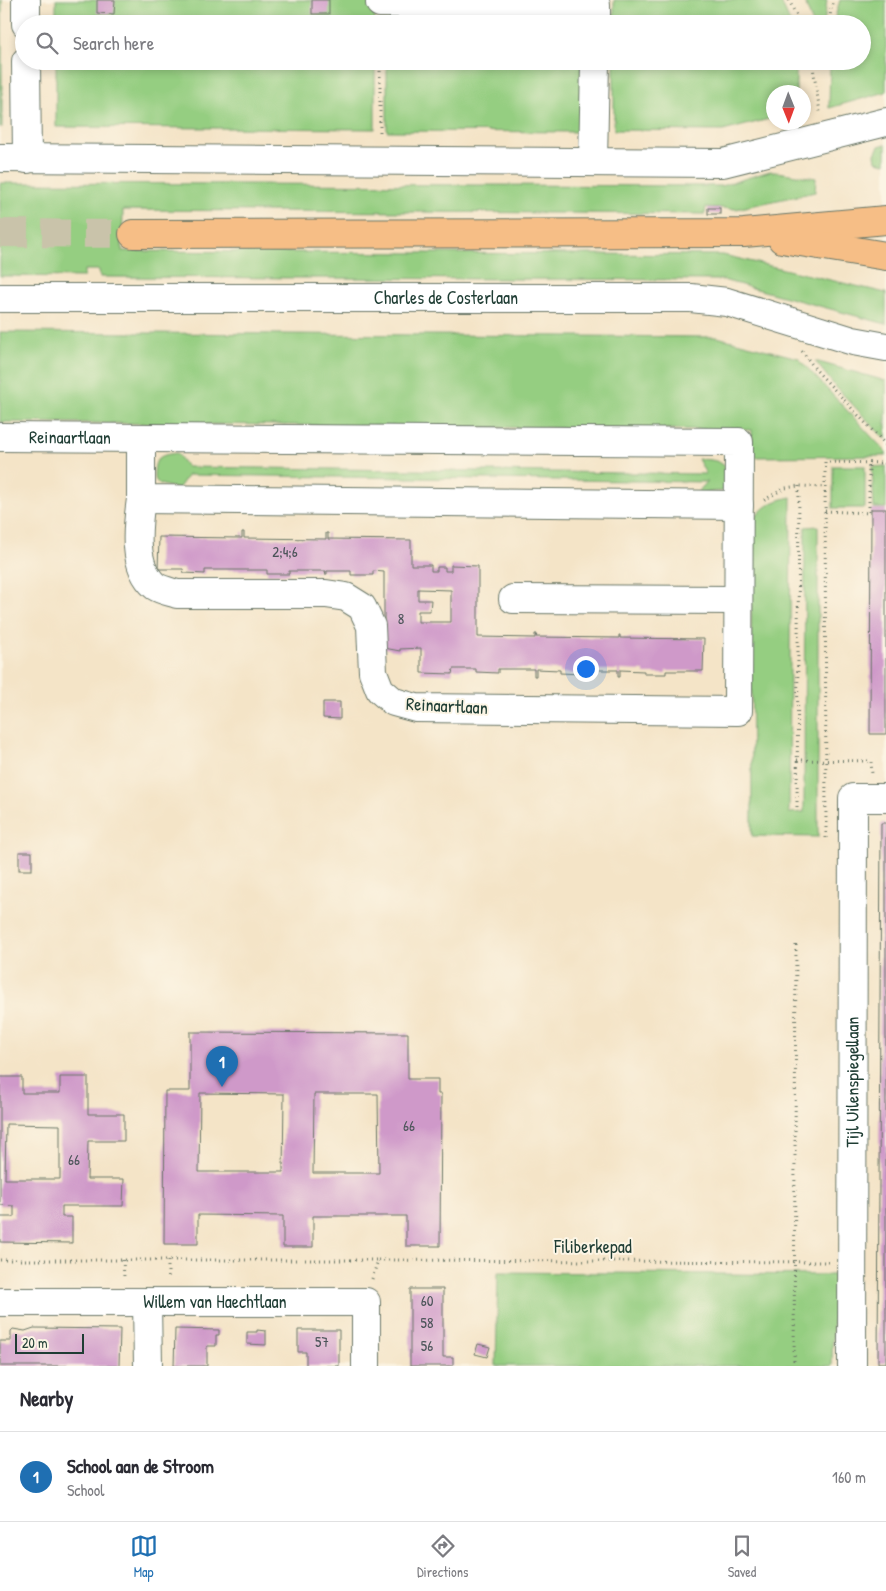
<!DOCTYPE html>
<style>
:root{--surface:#fff;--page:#f2f2f3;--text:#2b2b33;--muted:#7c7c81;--line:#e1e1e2;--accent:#1f6fb2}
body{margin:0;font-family:"Patrick Hand",sans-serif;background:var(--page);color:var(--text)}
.compass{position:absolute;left:766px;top:85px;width:45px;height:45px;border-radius:50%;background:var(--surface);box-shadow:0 2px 8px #0003;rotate:179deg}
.scale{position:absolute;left:15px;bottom:12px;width:69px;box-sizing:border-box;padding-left:5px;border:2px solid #1f3d34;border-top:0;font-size:14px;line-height:18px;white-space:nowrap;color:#1f3d34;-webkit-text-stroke:4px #fcf5e5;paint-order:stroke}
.you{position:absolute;left:585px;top:668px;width:18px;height:18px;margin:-12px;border:4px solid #fff;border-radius:50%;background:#1a73e8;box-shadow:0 0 0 8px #1a73e833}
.badge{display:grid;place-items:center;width:32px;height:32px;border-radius:50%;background:var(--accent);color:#fff;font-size:16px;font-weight:700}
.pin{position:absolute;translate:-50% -41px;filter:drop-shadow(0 1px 2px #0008)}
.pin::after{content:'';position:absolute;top:26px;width:18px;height:15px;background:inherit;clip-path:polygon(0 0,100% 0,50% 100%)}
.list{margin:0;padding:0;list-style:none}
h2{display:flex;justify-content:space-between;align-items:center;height:65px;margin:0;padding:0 20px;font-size:21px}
h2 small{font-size:16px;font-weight:400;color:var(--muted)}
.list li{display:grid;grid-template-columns:32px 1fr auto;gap:15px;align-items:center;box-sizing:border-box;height:90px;padding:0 20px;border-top:1px solid var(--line)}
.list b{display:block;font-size:19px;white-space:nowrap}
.list p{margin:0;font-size:16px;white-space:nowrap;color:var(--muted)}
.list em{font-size:16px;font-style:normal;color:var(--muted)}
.icon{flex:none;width:28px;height:28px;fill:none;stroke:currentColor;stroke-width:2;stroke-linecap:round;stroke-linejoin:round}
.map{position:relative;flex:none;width:886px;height:1366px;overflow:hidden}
.search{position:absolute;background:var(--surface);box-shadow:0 2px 8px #0003;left:15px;right:15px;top:15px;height:55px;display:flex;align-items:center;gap:12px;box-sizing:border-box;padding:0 18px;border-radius:28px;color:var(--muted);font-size:19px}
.sheet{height:155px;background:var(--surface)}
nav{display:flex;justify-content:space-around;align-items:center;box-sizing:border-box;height:70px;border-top:1px solid var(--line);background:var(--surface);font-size:14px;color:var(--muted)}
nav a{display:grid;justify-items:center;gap:2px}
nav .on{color:var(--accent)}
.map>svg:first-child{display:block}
.green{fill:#95ce81;stroke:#5a865a}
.building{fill:#cf99c9;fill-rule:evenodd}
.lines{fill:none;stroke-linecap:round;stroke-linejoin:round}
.major-tunnel{stroke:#c9c3aa;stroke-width:28;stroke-dasharray:28 14;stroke-linecap:butt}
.minor-casing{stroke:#6a7767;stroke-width:30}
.major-casing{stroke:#6a7767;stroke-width:30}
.path{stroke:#6a7767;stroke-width:3;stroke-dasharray:1 4;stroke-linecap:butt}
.minor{stroke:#fff;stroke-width:28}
.major{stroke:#f6be86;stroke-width:28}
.labels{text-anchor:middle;stroke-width:4;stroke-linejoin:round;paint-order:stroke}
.number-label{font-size:15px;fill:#4b5459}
.street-label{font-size:18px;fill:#1f3d34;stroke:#fcf5e5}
</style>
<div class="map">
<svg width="886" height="1366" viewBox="0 0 886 1366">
<rect width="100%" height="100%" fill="#fcf5e5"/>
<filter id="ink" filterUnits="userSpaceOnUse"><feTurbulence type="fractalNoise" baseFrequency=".02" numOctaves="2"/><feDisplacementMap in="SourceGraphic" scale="10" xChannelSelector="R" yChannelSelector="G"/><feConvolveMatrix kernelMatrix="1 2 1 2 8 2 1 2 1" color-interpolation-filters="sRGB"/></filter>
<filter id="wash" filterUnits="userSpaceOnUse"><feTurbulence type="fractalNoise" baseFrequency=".0096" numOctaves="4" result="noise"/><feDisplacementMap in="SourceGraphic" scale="20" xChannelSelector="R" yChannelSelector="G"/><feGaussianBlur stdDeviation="1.12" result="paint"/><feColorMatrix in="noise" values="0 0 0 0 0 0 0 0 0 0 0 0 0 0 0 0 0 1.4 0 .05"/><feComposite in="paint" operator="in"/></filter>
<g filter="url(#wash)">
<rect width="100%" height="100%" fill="#f4e4c7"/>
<!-- green -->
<g class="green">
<rect x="0" y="0" width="2" height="127"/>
<rect x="56" y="0" width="319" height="24"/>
<polygon points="614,0 780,0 791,24 614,24"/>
<polygon points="804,0 827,0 824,24 813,24"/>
<polygon points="840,0 886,0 886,92 829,108 830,61 862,61 862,24 833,24"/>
<polygon points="56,61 375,61 375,129 56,127"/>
<polygon points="387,61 583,61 583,132 387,131"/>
<polygon points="614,61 796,61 796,92 774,92 773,118 723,131 614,130"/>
<polygon points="886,144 886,163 876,161 875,154 879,146"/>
<polygon points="770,171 816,178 815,192 736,209 706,207 705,214 123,210 122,251 723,255 886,293 886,324 723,280 100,277 99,270 84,270 84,277 0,276 0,183 721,186"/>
<polygon points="0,332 717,337 798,358 886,452 886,456 752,457 752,430 0,422"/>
<polygon points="815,361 886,381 886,440 834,385"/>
<path d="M 177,453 L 187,467 L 706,474 L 698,459 C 711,460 720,459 728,470 L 728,487 L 724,491 L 697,493 L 707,482 L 188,475 L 178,489 L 159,484 L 154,478 C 154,459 157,455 177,453 Z"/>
<rect x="833" y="466" width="32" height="42"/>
<polygon points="886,466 886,508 874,508 872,467"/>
<path d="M 791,497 L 789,813 L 804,812 L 805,527 L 818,526 L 818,837 L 752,836 L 751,525 C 760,507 772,501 791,497 Z"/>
<polygon points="498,1272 834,1275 832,1366 496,1366"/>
</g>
<g id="blocks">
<!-- building -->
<g class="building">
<polygon points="97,0 115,0 114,14 97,13"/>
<rect x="312" y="0" width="17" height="14"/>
<rect x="708" y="208" width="12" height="6"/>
<polygon points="871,509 886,509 886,734 870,734"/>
<path d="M 242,532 L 244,532 L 244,538 L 326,539 L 326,533 L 328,533 L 328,539 L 411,540 L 411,565 L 431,565 L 431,571 L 437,571 L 437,567 L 445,567 L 445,571 L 451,571 L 451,565 L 478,566 L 478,637 L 535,638 L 535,634 L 537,634 L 536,637 L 619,638 L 619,635 L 620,635 L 620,638 L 704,639 L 703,671 L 666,671 L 666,674 L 644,674 L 644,671 L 620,670 L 620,677 L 618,677 L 618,670 L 582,670 L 582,674 L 560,673 L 560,670 L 536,669 L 536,676 L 534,676 L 534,669 L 498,669 L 498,673 L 476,672 L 476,669 L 453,669 L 452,674 L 421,673 L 421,648 L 400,649 L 400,651 L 384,648 L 384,572 L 373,571 L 373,575 L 351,575 L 351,571 L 327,571 L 327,574 L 325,574 L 326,571 L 289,571 L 289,574 L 267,574 L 267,570 L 205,570 L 205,574 L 184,573 L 183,569 L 158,569 L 159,537 L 242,538 ZM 418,589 L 451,590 L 451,622 L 418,622 L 418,611 L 430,611 L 431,600 L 418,600 Z"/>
<polygon points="323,702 340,702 340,719 323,718"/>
<polygon points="881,823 886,823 886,1363 878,1363"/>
<rect x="19" y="852" width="13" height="18"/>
<path d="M 190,1032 L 408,1033 L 408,1079 L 438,1079 L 438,1094 L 441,1094 L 440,1246 L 406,1246 L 406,1216 L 313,1216 L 313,1247 L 283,1247 L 283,1216 L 198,1215 L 198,1244 L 164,1244 L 165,1091 L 190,1091 ZM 200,1093 L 284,1094 L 283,1172 L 199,1172 ZM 314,1094 L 378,1094 L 379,1173 L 313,1173 Z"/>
<path d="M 0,1077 L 22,1077 L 22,1093 L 60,1093 L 60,1077 L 88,1077 L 88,1114 L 124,1114 L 124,1141 L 88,1141 L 87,1179 L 124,1179 L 123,1206 L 62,1206 L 62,1217 L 72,1217 L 72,1243 L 0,1242 L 0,1217 L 14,1217 L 14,1206 L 0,1205 ZM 6,1124 L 60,1125 L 60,1179 L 5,1179 Z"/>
<polygon points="410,1289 443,1289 443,1357 453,1357 453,1366 410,1366"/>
<polygon points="34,1328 120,1329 119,1366 0,1366 0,1341 11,1341 11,1331 13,1329 25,1331"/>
<polygon points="175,1329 219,1330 219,1335 216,1335 216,1346 207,1346 207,1366 174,1366"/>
<polygon points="257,1330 266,1331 266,1345 247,1344 247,1332 257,1332"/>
<polygon points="298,1330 339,1330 339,1366 306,1366 306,1352 298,1352"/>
<polygon points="478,1344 490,1347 487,1357 475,1354"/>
</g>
</g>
</g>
<g filter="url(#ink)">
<use href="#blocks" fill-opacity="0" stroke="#6a7767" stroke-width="1"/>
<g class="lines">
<!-- major-tunnel -->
<polyline class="major-tunnel" points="0,233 133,234"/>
<defs>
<g id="minor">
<polyline points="26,0 26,24"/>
<polyline points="380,3 596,5 596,24"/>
<polyline points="26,61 27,159"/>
<polyline points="0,158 723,163 886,122"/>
<polyline points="593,162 595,61"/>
<path id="s1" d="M 0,298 L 691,298 L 727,302 L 853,341 L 886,347"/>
<path id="s2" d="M 0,437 L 739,442 L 738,711 L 416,708 L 394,702 L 380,690 L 373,672 L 371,626 L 362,607 L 346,597 L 326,594 L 177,594 C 171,592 161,590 155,586 C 132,566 137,527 141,499"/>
<polyline points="141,439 141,499 739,505"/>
<polyline points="513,599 738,600"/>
<path id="s3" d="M 0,1302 L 366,1302 L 366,1366"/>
<polyline points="147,1302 148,1366"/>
<path id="s4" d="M 852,1366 L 853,798 L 886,798"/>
</g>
<g id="major">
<polyline points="133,234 744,233 886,220"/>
<polyline points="782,239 886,256"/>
</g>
</defs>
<!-- minor casing -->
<use href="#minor" class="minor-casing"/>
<!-- major casing -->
<use href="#major" class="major-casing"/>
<!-- path -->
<g class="path">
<polyline points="789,0 800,24"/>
<polyline points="829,24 831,9 834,0"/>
<polyline points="380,61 380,136"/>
<polyline points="812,61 820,112"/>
<polyline points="802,351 816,370 886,445"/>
<polyline points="764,500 785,488 799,486 825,487"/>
<polyline points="825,511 869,513 869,463"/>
<polyline points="797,760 871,761 872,774"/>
<polyline points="797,807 799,486"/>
<polyline points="826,838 825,462 886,463"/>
<polyline points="0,1260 378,1260"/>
<polyline points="123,1260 124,1277"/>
<polyline points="168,1277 168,1260"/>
<polyline points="372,1279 378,1260 829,1262"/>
<polyline points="794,1366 796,943"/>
</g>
<!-- minor -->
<use href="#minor" class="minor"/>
<!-- major -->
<use href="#major" class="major"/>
</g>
</g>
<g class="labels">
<!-- number labels -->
<g class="number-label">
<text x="285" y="557">2;4;6</text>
<text x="401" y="624">8</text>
<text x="409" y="1131">66</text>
<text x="74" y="1165">66</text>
<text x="427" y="1306">60</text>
<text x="427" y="1328">58</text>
<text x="322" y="1347">57</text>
<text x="427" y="1351">56</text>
</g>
<!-- street labels -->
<g class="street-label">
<text dy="6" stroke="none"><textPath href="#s1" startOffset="446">Charles de Costerlaan</textPath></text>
<text dy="6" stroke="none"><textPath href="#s2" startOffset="70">Reinaartlaan</textPath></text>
<text transform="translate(447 706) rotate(3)" y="6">Reinaartlaan</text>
<text dy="6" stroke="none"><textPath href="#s4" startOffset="284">Tijl Uilenspiegellaan</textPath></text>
<text x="593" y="1253">Filiberkepad</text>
<text dy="6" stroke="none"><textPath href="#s3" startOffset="215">Willem van Haechtlaan</textPath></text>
</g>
</g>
</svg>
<svg class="compass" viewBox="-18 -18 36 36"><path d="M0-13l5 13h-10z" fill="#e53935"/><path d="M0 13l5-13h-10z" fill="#7c7c81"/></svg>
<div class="scale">20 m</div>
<div class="you"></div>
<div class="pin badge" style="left:222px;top:1087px">1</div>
<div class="search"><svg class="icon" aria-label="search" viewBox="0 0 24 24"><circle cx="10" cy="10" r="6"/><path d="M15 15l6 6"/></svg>Search here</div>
</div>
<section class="sheet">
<h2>Nearby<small></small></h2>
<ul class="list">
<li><span class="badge">1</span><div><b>School aan de Stroom</b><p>School</p></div><em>160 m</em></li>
</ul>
</section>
<nav>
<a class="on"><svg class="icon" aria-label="map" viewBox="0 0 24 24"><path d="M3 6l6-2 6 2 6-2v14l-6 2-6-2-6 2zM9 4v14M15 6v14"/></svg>Map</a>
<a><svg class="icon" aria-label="directions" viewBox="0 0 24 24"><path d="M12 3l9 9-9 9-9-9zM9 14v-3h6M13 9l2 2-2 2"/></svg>Directions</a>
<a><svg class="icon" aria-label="saved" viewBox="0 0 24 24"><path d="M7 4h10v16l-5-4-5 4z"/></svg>Saved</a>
</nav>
